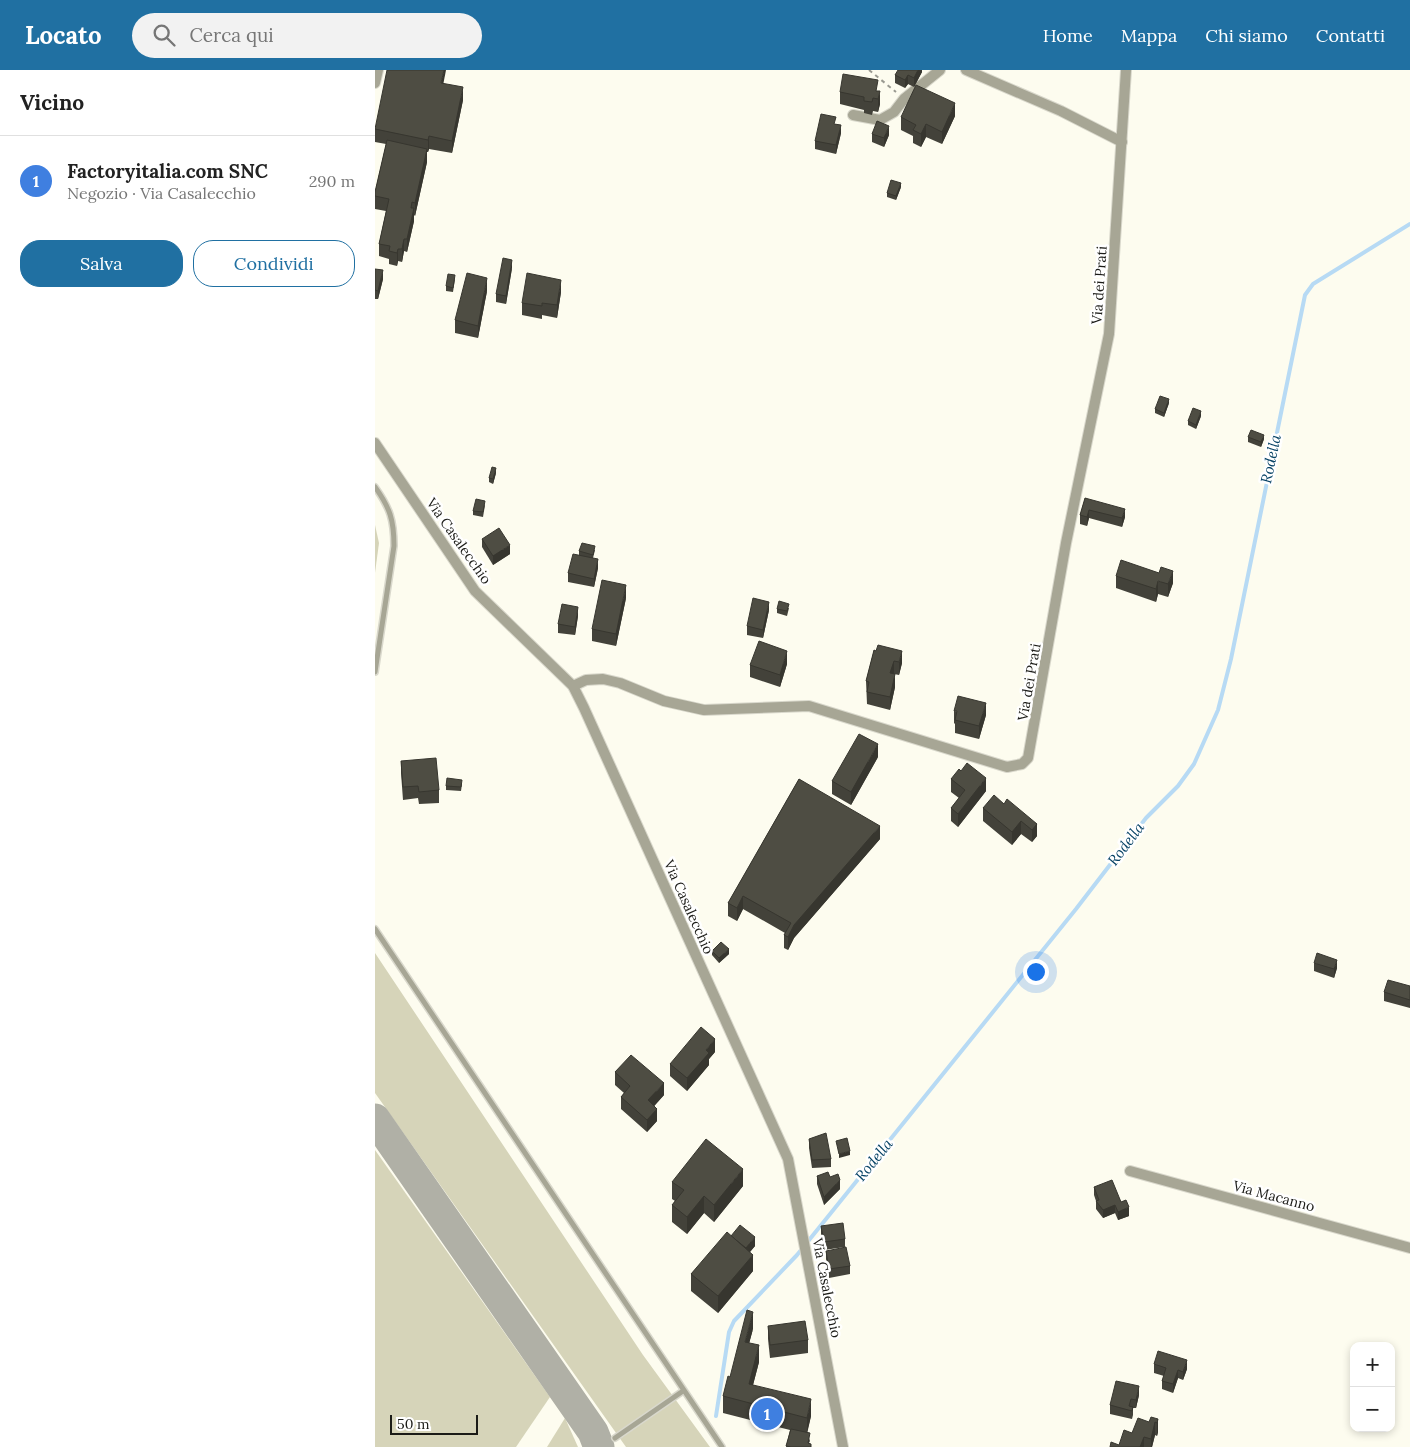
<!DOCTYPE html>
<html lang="it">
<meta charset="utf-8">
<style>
:root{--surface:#fff;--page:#f2f2f2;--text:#222;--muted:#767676;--line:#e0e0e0;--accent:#2070a2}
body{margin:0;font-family:Lora,serif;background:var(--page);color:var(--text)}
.controls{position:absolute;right:15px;bottom:15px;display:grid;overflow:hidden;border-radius:10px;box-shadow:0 2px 8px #0003}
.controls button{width:45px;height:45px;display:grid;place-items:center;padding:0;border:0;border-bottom:1px solid var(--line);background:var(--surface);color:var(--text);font:25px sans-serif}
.scale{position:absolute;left:15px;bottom:12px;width:88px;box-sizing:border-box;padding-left:5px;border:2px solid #1b1b17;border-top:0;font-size:14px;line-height:18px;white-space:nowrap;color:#1b1b17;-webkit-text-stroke:4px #fff;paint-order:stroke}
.you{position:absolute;left:660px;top:901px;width:18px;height:18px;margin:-12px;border:4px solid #fff;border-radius:50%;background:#1a73e8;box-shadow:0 0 0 8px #1a73e833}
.badge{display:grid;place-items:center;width:32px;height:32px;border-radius:50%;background:var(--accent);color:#fff;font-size:16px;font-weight:700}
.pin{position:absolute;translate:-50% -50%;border:2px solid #fff;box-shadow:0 1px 5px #0006}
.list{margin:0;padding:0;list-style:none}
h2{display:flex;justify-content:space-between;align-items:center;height:65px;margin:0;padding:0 20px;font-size:21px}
h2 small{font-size:16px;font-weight:400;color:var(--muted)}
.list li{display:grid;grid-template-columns:32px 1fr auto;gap:15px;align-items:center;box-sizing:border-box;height:90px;padding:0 20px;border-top:1px solid var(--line)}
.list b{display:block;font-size:19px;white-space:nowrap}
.list p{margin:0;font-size:16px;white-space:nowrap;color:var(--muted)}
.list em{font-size:16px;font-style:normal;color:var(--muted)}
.actions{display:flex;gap:10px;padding:15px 20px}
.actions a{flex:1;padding:11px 0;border:1px solid var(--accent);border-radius:20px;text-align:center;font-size:18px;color:var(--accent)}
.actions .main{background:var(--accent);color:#fff}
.icon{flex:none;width:28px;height:28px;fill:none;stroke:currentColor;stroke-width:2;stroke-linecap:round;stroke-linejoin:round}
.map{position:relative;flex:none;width:1035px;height:1377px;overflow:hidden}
header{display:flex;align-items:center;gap:30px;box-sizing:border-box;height:70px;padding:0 25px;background:var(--accent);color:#fff}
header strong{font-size:24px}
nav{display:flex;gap:28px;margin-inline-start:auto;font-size:18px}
.search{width:350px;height:45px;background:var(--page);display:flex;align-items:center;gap:12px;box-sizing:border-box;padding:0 18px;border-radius:28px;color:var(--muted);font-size:19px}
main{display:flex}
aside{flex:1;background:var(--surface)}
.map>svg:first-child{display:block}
.green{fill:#d6d4b9}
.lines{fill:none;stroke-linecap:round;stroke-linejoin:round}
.stream{stroke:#b7daf4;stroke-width:4}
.taxiway{stroke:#b0b0a6;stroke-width:31}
.lane-casing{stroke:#d9d8cc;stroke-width:8}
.street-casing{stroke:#d9d8cc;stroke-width:12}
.path{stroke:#9a9a91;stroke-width:2;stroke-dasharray:4 4;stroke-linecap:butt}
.lane{stroke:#a7a695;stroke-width:5}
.street{stroke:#a7a695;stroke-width:10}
.wall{fill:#43423a}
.shaded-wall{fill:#37362f}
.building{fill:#4e4d43;stroke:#37362f}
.labels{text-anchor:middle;stroke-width:5;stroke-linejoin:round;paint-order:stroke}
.street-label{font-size:14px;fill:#1b1b17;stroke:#fff}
.water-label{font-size:15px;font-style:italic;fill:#064265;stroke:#fff}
</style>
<header>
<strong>Locato</strong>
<div class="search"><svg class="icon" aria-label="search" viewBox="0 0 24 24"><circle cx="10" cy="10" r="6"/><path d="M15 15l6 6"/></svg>Cerca qui</div>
<nav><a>Home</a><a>Mappa</a><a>Chi siamo</a><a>Contatti</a></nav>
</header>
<main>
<aside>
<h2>Vicino<small></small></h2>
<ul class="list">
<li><span class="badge" style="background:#3f7fe0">1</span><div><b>Factoryitalia.com SNC</b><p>Negozio · Via Casalecchio</p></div><em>290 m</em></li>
</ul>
<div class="actions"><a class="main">Salva</a><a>Condividi</a></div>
</aside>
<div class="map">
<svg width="1035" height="1377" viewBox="0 0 1035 1377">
<rect width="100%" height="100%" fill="#fdfcef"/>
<!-- green -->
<g class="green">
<polygon points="0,455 4,473 0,503"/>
<polygon points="0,883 268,1285 335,1377 251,1377 0,1023"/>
<polygon points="0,1080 175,1327 141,1377 0,1377"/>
<polygon points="190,1348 203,1377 172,1377"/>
</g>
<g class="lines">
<!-- stream -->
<polyline class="stream" points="341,1346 354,1262 359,1251 422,1185 701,839 771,748 803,716 819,694 843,640 856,589 930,225 938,214 1035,154"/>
<!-- taxiway -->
<polyline class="taxiway" points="0,1049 218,1362 224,1377"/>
<defs>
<g id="lane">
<path d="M 0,417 C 15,438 19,450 19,476 L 0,602"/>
<polyline points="0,859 347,1377"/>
<polyline points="240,1368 308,1321"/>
</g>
<g id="street">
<polyline points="591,0 686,41 747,72"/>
<polyline points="0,13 3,0"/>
<polyline points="478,45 505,50 519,42 529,29 565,0"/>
<polyline points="0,373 100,521 198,616 209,638 413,1089 468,1377"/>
<polyline points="198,616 211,610 228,609 245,613 289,631 329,640 434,636 632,697 647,694 653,688 691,473 734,264 751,0"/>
<polyline points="755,1101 1035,1178"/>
</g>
</defs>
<!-- lane casing -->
<use href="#lane" class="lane-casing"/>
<!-- street casing -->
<use href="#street" class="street-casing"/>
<!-- path -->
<polyline class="path" points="494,0 521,22"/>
<!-- lane -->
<use href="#lane" class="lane"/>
<!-- street -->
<use href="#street" class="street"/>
</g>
<!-- wall -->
<g class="wall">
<polygon points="547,0 547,2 539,17 533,14 530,18 520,13 520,5"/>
<polygon points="68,13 88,30 77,83 54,79 53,82 52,82 52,92 40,146 39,145 39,151 32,182 29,181 27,192 23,191 22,196 14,194 14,189 4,186 4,174 11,141 0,139 0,122 11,74 0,72 0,59"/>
<polygon points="503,21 505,34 503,42 498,41 497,45 489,43 489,40 465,34 465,22"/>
<polygon points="580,46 567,74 551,67 546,77 538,73 538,66 526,60 526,47"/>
<polygon points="461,54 466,63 461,84 440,79 440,71"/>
<polygon points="497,64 514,65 509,77 497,72"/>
<polygon points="526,117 521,130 512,127 512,123"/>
<polygon points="137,198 131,234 121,232 121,224"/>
<polygon points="0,199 8,209 3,229 0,229"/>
<polygon points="80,209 78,222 71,221 71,216"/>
<polygon points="112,221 103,268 80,263 80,250"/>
<polygon points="186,222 182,248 167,245 167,249 147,245 147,233"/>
<polygon points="794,333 789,347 780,343 780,339"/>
<polygon points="826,346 821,359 813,355 813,351"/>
<polygon points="873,367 889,369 886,377 873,372"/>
<polygon points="121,403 118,414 114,412 114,408"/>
<polygon points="710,428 750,447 747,457 714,448 712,456 705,454 705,445"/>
<polygon points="110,435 108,447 98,445 98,441"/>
<polygon points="107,469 135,484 118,495 107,477"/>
<polygon points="220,480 218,488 223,498 219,517 193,512 193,503 204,485 204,481"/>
<polygon points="741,506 798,513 793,527 783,524 781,532 741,518"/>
<polygon points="251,528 241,576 217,571 217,559"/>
<polygon points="414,538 412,546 402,543 402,539"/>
<polygon points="394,540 388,568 372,565 372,556"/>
<polygon points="203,546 200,565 183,563 183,554"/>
<polygon points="499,580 527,593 524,605 519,604 520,617 515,640 492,634 491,611"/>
<polygon points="412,594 405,617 375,607 375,595"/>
<polygon points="579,641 611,645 604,669 580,663 580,654 579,653"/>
<polygon points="503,687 476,735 457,724 457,711"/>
<polygon points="26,691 64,720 64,733 44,734 43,728 28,730 26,703"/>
<polygon points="586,701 611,721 583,757 576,751 576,738 584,728 576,722 576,709"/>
<polygon points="424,709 505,769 419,868 413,880 409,878 409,865 410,863 368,839 362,851 353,846 353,833"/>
<polygon points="87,714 86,721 71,720 71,716"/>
<polygon points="629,734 662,754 662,766 657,772 646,764 637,775 608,751 608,738"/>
<polygon points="337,881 354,884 344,893 337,885"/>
<polygon points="939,893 962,898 959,908 939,901"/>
<polygon points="1035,916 1035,938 1009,931 1009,922"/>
<polygon points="340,982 334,989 334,995 312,1021 295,1006 295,994"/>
<polygon points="240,1002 289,1025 279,1036 282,1051 272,1062 246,1039 246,1027 249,1023 240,1015"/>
<polygon points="434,1069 456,1089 456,1097 437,1098 434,1078"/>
<polygon points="442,1106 455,1107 465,1119 449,1135 442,1114"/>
<polygon points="297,1112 368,1116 339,1152 329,1143 312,1164 297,1152 297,1135 300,1131 297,1129"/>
<polygon points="719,1117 746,1132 754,1146 743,1150 740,1143 728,1148 721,1139 721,1131 719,1125"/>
<polygon points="446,1156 470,1169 470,1177 449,1180 446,1164"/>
<polygon points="356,1166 380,1176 375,1182 378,1201 343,1243 316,1221 316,1204"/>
<polygon points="451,1181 475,1196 475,1204 454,1208 451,1189"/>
<polygon points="393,1256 433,1270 433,1283 395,1288 393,1269"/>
<polygon points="378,1259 374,1273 384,1292 378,1315 436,1346 432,1362 435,1371 434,1373 436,1377 411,1377 415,1360 348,1343 348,1326 355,1307"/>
<polygon points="779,1294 812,1299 808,1310 803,1308 798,1323 787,1319 787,1311 789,1306 779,1303"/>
<polygon points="764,1325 761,1338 758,1338 758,1345 757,1349 735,1344 735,1335"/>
<polygon points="783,1349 783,1362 782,1366 780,1365 777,1377 735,1377 744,1375 757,1363 774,1352"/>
</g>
<!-- shaded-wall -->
<g class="shaded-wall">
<polygon points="69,0 71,0 66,26 66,13"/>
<polygon points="543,0 547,0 547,2 539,17 539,8"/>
<polygon points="533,5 533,14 530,18 530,10"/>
<polygon points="88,17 88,30 77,83 77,71"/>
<polygon points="505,21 505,34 503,42 503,29"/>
<polygon points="580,33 580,46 567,74 567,62"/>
<polygon points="551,54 551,67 546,77 546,64"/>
<polygon points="466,55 466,63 461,84 461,75"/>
<polygon points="514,56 514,65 509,77 509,68"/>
<polygon points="54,66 54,79 53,82 53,70"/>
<polygon points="52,79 52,92 40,146 40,133"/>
<polygon points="526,113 526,117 521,130 521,126"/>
<polygon points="39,138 39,151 32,182 32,169"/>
<polygon points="29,169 29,181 27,192 27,179"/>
<polygon points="23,179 23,191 22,196 22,183"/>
<polygon points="137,190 137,198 131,234 131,226"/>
<polygon points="8,200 8,209 3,229 3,221"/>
<polygon points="112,208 112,221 103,268 103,256"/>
<polygon points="186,210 186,222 182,248 182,235"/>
<polygon points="794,329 794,333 789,347 789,343"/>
<polygon points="826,341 826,346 821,359 821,355"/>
<polygon points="889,365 889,369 886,377 886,372"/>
<polygon points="121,398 121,403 118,414 118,409"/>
<polygon points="750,439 750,447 747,457 747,448"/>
<polygon points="714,440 714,448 712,456 712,447"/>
<polygon points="135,475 135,484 118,495 118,486"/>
<polygon points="223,489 223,498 219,517 219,509"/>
<polygon points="798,501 798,513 793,527 793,514"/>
<polygon points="783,511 783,524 781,532 781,519"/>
<polygon points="251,515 251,528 241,576 241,564"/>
<polygon points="394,532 394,540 388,568 388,560"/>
<polygon points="203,537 203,546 200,565 200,557"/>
<polygon points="412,581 412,594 405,617 405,605"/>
<polygon points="527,581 527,593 524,605 524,592"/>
<polygon points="519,591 519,604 515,603"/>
<polygon points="520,604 520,617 515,640 515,627"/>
<polygon points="611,633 611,645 604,669 604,656"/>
<polygon points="503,674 503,687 476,735 476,722"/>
<polygon points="611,708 611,721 583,757 583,744"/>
<polygon points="646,751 646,764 637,775 637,762"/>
<polygon points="662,754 662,766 657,772 657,760"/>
<polygon points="505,756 505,769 419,868 413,880 413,867 419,855"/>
<polygon points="368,826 368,839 362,851 362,838"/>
<polygon points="354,879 354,884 344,893 344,888"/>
<polygon points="962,890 962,898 959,908 959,899"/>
<polygon points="340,969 340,982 334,989 334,995 312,1021 312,1008 331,980"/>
<polygon points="289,1013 289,1025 273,1043 273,1030"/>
<polygon points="282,1039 282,1051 272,1062 272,1050"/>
<polygon points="475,1081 475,1085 464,1088 464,1084"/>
<polygon points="368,1099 368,1116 339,1152 339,1135"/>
<polygon points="465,1110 465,1119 449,1135 449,1127"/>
<polygon points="329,1126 329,1143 312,1164 312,1147"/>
<polygon points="740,1135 740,1143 728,1148 728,1140"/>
<polygon points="754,1137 754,1146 743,1150 743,1142"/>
<polygon points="380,1167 380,1176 367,1191 367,1183"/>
<polygon points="378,1185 378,1201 343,1243 343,1226"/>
<polygon points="378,1242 378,1259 370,1289 370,1272"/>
<polygon points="384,1275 384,1292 374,1330 374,1314"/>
<polygon points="812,1290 812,1299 808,1310 808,1302"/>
<polygon points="803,1300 803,1308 798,1323 798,1314"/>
<polygon points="764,1316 764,1325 761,1338 761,1330"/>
<polygon points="436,1329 436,1346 432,1364 432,1348"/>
<polygon points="783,1349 783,1362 782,1366 782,1353"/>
<polygon points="780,1352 780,1365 777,1377 776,1377 776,1369"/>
<polygon points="769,1367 769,1377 765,1377"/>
</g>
<!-- building -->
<g class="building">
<polygon points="12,0 69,0 66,13 88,17 77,71 54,66 53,70 0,59"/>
<polygon points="523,0 543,0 539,8 533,5 530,10 520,5"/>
<polygon points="468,4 503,10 501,21 505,21 503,29 498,28 497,32 489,31 489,27 465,22"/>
<polygon points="541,15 580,33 567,62 551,54 546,64 538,60 541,55 526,47"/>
<polygon points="446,44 461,47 459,54 466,55 461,75 440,71"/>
<polygon points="502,51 514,56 509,68 497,64"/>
<polygon points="12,70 52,79 40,133 37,132 36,138 39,138 32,169 29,169 27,179 23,179 22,183 14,181 15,176 4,174 14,129 0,126 0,122"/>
<polygon points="516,110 526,113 521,126 512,123"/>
<polygon points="128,188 137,190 131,226 121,224"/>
<polygon points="0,199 8,200 3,221 0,220"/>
<polygon points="92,203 112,208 103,256 80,250"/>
<polygon points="152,203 186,210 182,235 167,233 167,236 147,233"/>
<polygon points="73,204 80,205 78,218 71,216"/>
<polygon points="785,326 794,329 789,343 780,339"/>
<polygon points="818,338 826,341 821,355 813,351"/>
<polygon points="876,360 889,365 886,372 873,367"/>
<polygon points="117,397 121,398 118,409 114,408"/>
<polygon points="710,428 750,439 747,448 714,440 712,447 705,445"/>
<polygon points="101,429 110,431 108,442 98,441"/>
<polygon points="124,458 135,475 118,486 107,469"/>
<polygon points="207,473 220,476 218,485 204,481"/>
<polygon points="198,484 223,489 219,509 193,503"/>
<polygon points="746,490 784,503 786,497 798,501 793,514 783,511 781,519 741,506"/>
<polygon points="227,510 251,515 241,564 217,559"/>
<polygon points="378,528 394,532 388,560 372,556"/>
<polygon points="404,531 414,534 412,541 402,539"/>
<polygon points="187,534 203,537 200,557 183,554"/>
<polygon points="384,571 412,581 405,605 375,595"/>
<polygon points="503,575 527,581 524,592 519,591 515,603 520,604 515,627 492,622 494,612 491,611 499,580 501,581"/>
<polygon points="583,626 611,633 604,656 580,650 582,641 579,641"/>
<polygon points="484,664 503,674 476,722 457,711"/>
<polygon points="61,688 64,720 44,722 43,716 28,717 26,691"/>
<polygon points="592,693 611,708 583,744 576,738 590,720 576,709 584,699 586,701"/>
<polygon points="72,708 87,710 86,717 71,716"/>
<polygon points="424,709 505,756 419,855 413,867 409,865 416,853 368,826 362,838 353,833"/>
<polygon points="619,725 629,734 632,729 662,754 657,760 646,751 637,762 608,738"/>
<polygon points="346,872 354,879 344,888 337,881"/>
<polygon points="942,883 962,890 959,899 939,893"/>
<polygon points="1013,910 1035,916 1035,930 1009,922"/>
<polygon points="326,957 340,969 331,980 334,983 312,1008 295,994"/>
<polygon points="256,985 289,1013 273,1030 282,1039 272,1050 246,1027 255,1016 240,1002"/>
<polygon points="451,1063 456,1089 437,1090 434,1069"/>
<polygon points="472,1068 475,1081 464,1084 461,1071"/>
<polygon points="331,1069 368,1099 339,1135 329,1126 312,1147 297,1135 309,1120 297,1112"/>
<polygon points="453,1102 455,1107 463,1104 465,1110 449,1127 442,1106"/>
<polygon points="737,1110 746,1132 751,1130 754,1137 743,1142 740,1135 728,1140 721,1131 724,1130 719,1117"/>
<polygon points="468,1153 470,1169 449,1172 446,1156"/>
<polygon points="365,1155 380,1167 371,1178 356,1166"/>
<polygon points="352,1162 378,1185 343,1226 316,1204"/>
<polygon points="471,1177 475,1196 454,1199 451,1181"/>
<polygon points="372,1240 378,1242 370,1272 384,1275 374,1314 436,1329 432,1348 348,1326 353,1306 355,1307"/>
<polygon points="430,1251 433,1270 395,1275 393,1256"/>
<polygon points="783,1281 812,1290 808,1302 803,1300 798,1314 787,1311 791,1298 779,1294"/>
<polygon points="741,1311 764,1316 761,1330 756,1329 754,1336 758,1337 757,1341 735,1335"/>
<polygon points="776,1347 783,1349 782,1353 780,1352 776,1369 769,1367 765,1377 735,1377 736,1372 744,1375 749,1360 757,1363 763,1348 774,1352"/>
<polygon points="416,1359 435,1363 433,1373 436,1374 436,1377 416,1377 411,1376"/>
</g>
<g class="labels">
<!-- street labels -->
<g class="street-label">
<text transform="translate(724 215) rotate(-86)" y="5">Via dei Prati</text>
<text transform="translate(84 471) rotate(55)" y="5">Via Casalecchio</text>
<text transform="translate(654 612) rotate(-80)" y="5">Via dei Prati</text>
<text transform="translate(314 837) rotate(66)" y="5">Via Casalecchio</text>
<text transform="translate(899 1126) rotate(15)" y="5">Via Macanno</text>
<text transform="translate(452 1218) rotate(79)" y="5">Via Casalecchio</text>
</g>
<!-- water labels -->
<g class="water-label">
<text transform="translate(896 389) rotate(-78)" y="5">Rodella</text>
<text transform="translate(751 774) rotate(-53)" y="5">Rodella</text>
<text transform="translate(499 1090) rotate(-51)" y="5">Rodella</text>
</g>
</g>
</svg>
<div class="controls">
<button>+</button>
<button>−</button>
</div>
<div class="scale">50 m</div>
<div class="you"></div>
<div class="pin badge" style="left:392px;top:1344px;background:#3f7fe0">1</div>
</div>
</main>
